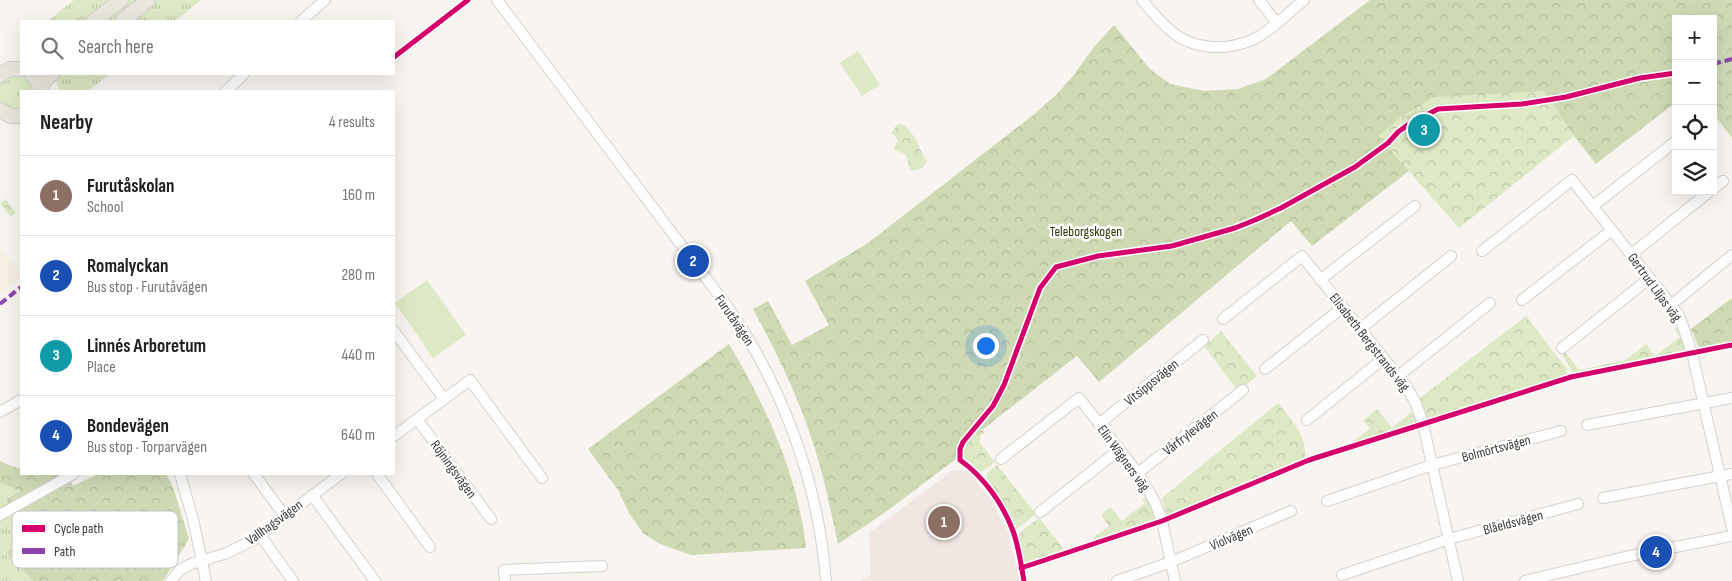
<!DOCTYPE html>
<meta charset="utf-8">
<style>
:root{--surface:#fff;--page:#f2f2f2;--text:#202124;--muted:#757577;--line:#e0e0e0;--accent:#7c3aed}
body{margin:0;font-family:"Sofia Sans Condensed",sans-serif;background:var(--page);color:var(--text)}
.controls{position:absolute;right:15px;top:15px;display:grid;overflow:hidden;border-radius:0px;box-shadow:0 5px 20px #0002}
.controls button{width:45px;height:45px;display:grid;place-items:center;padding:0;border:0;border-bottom:1px solid var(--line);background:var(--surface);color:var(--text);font:25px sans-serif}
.you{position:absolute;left:985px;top:345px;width:18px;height:18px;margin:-12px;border:4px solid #fff;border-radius:50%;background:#1a73e8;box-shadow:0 0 0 8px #1a73e833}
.badge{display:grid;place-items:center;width:32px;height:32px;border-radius:50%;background:var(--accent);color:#fff;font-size:16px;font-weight:700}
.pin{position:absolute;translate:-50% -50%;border:2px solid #fff;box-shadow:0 1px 5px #0006}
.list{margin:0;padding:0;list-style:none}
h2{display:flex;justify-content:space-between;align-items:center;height:65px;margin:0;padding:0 20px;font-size:21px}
h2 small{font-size:16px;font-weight:400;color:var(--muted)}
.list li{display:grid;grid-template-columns:32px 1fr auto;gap:15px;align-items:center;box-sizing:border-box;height:80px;padding:0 20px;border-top:1px solid var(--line)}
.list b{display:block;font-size:19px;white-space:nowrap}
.list p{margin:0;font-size:16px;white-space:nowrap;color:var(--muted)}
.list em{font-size:16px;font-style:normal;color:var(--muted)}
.icon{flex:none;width:28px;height:28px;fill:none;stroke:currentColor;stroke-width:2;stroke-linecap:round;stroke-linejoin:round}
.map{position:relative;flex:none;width:1732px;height:581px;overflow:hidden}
.search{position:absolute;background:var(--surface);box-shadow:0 5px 20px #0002;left:20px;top:20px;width:375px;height:55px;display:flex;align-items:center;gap:12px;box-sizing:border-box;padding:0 18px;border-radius:0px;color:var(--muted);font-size:19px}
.panel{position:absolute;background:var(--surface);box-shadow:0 5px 20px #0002;left:20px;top:90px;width:375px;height:385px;border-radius:0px}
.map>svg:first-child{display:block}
.commercial{fill:#f6f0e2}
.education{fill:#f2e6e2}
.grass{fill:url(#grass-tufts)}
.forest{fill:url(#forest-crowns)}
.park{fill:url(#park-crowns)}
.pitch{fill:#dde8c4}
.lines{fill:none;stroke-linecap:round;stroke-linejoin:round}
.minor-casing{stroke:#d4d1ce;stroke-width:12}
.major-casing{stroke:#d1cfcd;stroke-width:16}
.minor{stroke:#fefdfd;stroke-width:10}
.major{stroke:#e9e6dc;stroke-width:14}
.quiet{stroke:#8e44ad;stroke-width:4;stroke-dasharray:8 4;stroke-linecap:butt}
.cycleway-casing{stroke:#fff;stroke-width:8}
.cycleway{stroke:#d6006c;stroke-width:5}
.labels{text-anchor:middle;stroke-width:5;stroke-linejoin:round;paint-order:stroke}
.park-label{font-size:14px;fill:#2a3808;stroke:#fff}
.street-label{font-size:14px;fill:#3a3834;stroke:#fff}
.key{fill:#fff;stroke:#c4c3c2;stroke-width:1}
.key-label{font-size:14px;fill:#3a3834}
</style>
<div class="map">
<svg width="1732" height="581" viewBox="0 0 1732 581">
<defs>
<pattern id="grass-tufts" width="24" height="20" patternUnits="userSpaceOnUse" patternTransform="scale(1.25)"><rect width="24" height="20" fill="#dde8c4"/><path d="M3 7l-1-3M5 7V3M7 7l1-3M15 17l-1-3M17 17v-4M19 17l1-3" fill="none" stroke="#bec8a9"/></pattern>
<pattern id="forest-crowns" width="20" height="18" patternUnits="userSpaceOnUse" patternTransform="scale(1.25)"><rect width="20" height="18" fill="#cfdab5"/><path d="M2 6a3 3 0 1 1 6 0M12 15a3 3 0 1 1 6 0" fill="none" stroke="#b2bc9c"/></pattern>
<pattern id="park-crowns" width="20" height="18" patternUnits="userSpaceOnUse" patternTransform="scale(1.25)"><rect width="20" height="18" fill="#dde8c4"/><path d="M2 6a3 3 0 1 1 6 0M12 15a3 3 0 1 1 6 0" fill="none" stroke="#bec8a9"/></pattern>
</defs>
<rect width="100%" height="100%" fill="#f8f4f0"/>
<!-- commercial -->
<polygon class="commercial" points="0,247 21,274 0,296"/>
<!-- education -->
<polygon class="education" points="953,470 966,471 970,474 990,498 1007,529 1020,581 860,581 871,574 869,533"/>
<!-- grass -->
<g class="grass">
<polygon points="74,0 201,0 175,21 48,21"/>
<polygon points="24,74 36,91 21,91 21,112 16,112 0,104 0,80 3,77"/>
<polygon points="51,74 110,74 88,91 59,91 56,79"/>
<polygon points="0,483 20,491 8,505 26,539 6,554 33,581 0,581"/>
</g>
<!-- forest -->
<g class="forest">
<path d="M 1370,0 L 1732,0 L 1732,138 L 1713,113 L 1713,19 L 1676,19 L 1676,102 L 1596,164 L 1574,136 L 1544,91 L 1494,95 L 1379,136 L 1409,171 L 1312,246 L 1291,221 L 1099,382 L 1077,356 L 982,430 L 973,424 L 961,440 L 956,459 L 887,511 L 838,544 C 831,511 824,478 814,446 C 799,398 777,353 753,309 L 768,301 L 792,345 L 829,325 L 805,281 L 868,243 L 1032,116 L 1057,94 L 1073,76 L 1093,48 L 1114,25 L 1150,69 L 1170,84 L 1204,91 L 1238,89 L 1266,79 Z"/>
<polygon points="1732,298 1732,346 1701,353 1691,329"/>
<path d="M 729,344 C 766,406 798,475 806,548 L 691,555 L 660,544 L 643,533 L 629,513 L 618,490 L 588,449 Z"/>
<polygon points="0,461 11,466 21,469 21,474 68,474 73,486 98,474 166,474 173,487 189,539 163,581 33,581 6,553 26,539 8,505 7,499 20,491 0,483"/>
</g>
<!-- park -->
<g class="park">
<polygon points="1544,91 1574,136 1459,228 1378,136 1401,117 1434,97"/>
<path d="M 898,124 C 912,123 920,151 927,162 L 922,168 L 913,171 L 910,169 L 906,155 L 894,149 L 898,140 L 896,137 L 891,133 Z"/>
<polygon points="6,199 16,213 11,217 0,203"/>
<polygon points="1526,316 1566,368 1567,375 1565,377 1428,420 1420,398"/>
<polygon points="1678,327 1685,346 1683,352 1575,373 1573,373 1562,354 1565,352 1579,370 1626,360 1646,344 1655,356 1680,337 1674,329"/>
<polygon points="1221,331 1256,375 1256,377 1238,391 1204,346"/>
<path d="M 1278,403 C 1291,419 1308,437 1305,459 L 1170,514 L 1166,514 L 1162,498 Z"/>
<polygon points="1409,405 1412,405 1417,422 1416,423 1347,446 1370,429 1364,420 1377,409 1392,428 1413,411"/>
<path d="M 978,427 L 985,432 L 980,436 L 980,443 L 995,462 L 981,472 C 977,469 970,465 967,462 C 958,451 971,435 978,427 Z"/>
<polygon points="997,465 1036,514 1017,529 1015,529 999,499 986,478 987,473"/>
<path d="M 1145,497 L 1149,497 L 1157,519 L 1154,521 L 1030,564 L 1027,564 L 1023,561 C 1016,531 1014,537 1039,518 L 1064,549 L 1088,542 L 1109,526 L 1101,515 L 1110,507 L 1122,521 L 1145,503 L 1142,499 Z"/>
</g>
<!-- pitch -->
<g class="pitch">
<polygon points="858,51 880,85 862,96 840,63"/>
<polygon points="427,280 466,335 433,358 395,303"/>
</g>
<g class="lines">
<defs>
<g id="minor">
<path d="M 497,0 L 730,310 C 784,389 819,486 826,581"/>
<path d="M 1142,0 C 1151,11 1160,22 1171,31 C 1193,50 1226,51 1252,40 C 1271,31 1288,13 1304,0"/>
<polyline points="1259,0 1277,23"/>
<polyline points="301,21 325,0"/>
<polyline points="226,91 244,74"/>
<polyline points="1713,189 1723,181"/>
<polyline points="1594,205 1676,141"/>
<polyline points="1482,251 1572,180 1679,315 1692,353 1732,528"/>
<polyline points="1632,254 1710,191"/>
<polyline points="1320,280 1415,206"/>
<polyline points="1522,300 1612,230"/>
<polyline points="1671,305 1732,255"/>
<polyline points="1223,319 1302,256 1406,386 1416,404 1423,424 1458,581"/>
<polyline points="1360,329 1451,256"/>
<polyline points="394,331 444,399"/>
<polyline points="1562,348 1650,278"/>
<polyline points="1265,369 1343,307"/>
<polyline points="1397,377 1490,303"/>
<polyline points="0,412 21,400"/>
<polyline points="417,419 491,519"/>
<polyline points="1307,420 1383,359"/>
<polyline points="1099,424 1203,340"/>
<polyline points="1587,425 1732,398"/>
<polyline points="394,436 470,380 542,478"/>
<polyline points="1001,459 1079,398 1138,473 1155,502 1162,521 1175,581"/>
<polyline points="1138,473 1243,390"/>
<polyline points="180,474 193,519 206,581"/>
<polyline points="254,474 284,515"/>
<polyline points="377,474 430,547"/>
<polyline points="312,495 375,581"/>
<polyline points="1603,498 1732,474"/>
<polyline points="1327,501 1432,465 1561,431"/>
<polyline points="1040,512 1119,450"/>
<polyline points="0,515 73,474"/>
<polyline points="260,535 293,581"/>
<polyline points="1342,575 1449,539 1578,504"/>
<polyline points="171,581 180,570 191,564 227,553 253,540 341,474"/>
<polyline points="505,581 504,570 602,566"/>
<polyline points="1117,581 1171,562 1291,511"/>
<polyline points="1525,581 1625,557 1732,536"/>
</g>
<g id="major">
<polyline points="94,21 121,0"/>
<polyline points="122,21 148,0"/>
<polyline points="32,74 39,83 40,91"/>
<polyline points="0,75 10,69 21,69"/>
<polyline points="40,89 46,79 52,74"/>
<polyline points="0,110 10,116 21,116"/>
</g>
</defs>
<!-- minor casing -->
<use href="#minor" class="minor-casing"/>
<!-- major casing -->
<use href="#major" class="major-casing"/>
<!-- minor -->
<use href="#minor" class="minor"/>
<!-- major -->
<use href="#major" class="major"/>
<!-- quiet -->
<g class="quiet">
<polyline points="1713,64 1732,59"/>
<polyline points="0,304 21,287"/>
</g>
<defs>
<g id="cycleway">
<polyline points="394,57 468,0"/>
<polyline points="1021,568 1162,521 1309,460 1423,424 1571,377 1732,345"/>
<path d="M 1024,581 C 1021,565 1019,547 1013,531 C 1003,504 984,477 960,460 L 960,449 L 963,442 L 993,406 L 1004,385 L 1040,288 L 1056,267 L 1098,256 L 1172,246 L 1235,228 L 1255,220 L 1281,208 L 1355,167 L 1388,143 L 1398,132 L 1409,124 L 1438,109 L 1522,104 L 1566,97 L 1640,78 L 1676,73"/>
</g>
</defs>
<!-- cycleway casing -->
<use href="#cycleway" class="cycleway-casing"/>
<!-- cycleway -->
<use href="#cycleway" class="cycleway"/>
</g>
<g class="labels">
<!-- park labels -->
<g class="park-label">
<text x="1086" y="236">Teleborgskogen</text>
</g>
<!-- street labels -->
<g class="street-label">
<text transform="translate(1655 287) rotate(54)" y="5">Gertrud Liljas väg</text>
<text transform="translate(735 320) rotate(56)" y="5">Furutåvägen</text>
<text transform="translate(1370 342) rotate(52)" y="5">Elisabeth Bergstrands väg</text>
<text transform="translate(1151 382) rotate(-39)" y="5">Vitsippsvägen</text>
<text transform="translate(1190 432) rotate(-38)" y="5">Vårfrylevägen</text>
<text transform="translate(1496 448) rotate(-15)" y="5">Bolmörtsvägen</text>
<text transform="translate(1124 458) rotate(54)" y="5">Elin Wägners väg</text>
<text transform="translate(454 469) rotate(54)" y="5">Röjningsvägen</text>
<text transform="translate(274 522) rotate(-36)" y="5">Vallhagsvägen</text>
<text transform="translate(1513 522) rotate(-15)" y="5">Blåeldsvägen</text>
<text transform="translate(1231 537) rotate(-23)" y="5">Violvägen</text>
</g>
</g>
<!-- legend -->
<rect x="12" y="511" width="166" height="57" rx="8" class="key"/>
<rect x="22" y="525" width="23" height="7" fill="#d6006c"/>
<rect x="22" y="548" width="23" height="6" fill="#8e44ad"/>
<g class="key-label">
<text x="54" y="533">Cycle path</text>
<text x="54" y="556">Path</text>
</g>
</svg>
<div class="controls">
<button>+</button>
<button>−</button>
<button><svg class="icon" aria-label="locate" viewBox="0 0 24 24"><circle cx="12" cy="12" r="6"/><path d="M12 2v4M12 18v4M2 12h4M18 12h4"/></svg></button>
<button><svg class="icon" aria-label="layers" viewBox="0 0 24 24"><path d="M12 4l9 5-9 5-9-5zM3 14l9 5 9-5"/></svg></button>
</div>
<div class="you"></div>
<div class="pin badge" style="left:944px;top:522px;background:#8d6e63">1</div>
<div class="pin badge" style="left:693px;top:261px;background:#1a4fb4">2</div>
<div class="pin badge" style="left:1424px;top:130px;background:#0f9aa8">3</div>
<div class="pin badge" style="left:1656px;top:552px;background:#1a4fb4">4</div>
<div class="search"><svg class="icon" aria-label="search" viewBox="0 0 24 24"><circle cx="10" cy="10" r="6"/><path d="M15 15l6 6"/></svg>Search here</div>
<section class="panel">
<h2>Nearby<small>4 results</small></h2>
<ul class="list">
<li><span class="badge" style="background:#8d6e63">1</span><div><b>Furutåskolan</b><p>School</p></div><em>160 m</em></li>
<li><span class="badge" style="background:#1a4fb4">2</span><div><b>Romalyckan</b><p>Bus stop · Furutåvägen</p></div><em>280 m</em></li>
<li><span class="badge" style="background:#0f9aa8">3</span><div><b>Linnés Arboretum</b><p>Place</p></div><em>440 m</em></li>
<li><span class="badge" style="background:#1a4fb4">4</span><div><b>Bondevägen</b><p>Bus stop · Torparvägen</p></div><em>640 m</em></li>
</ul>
</section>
</div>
